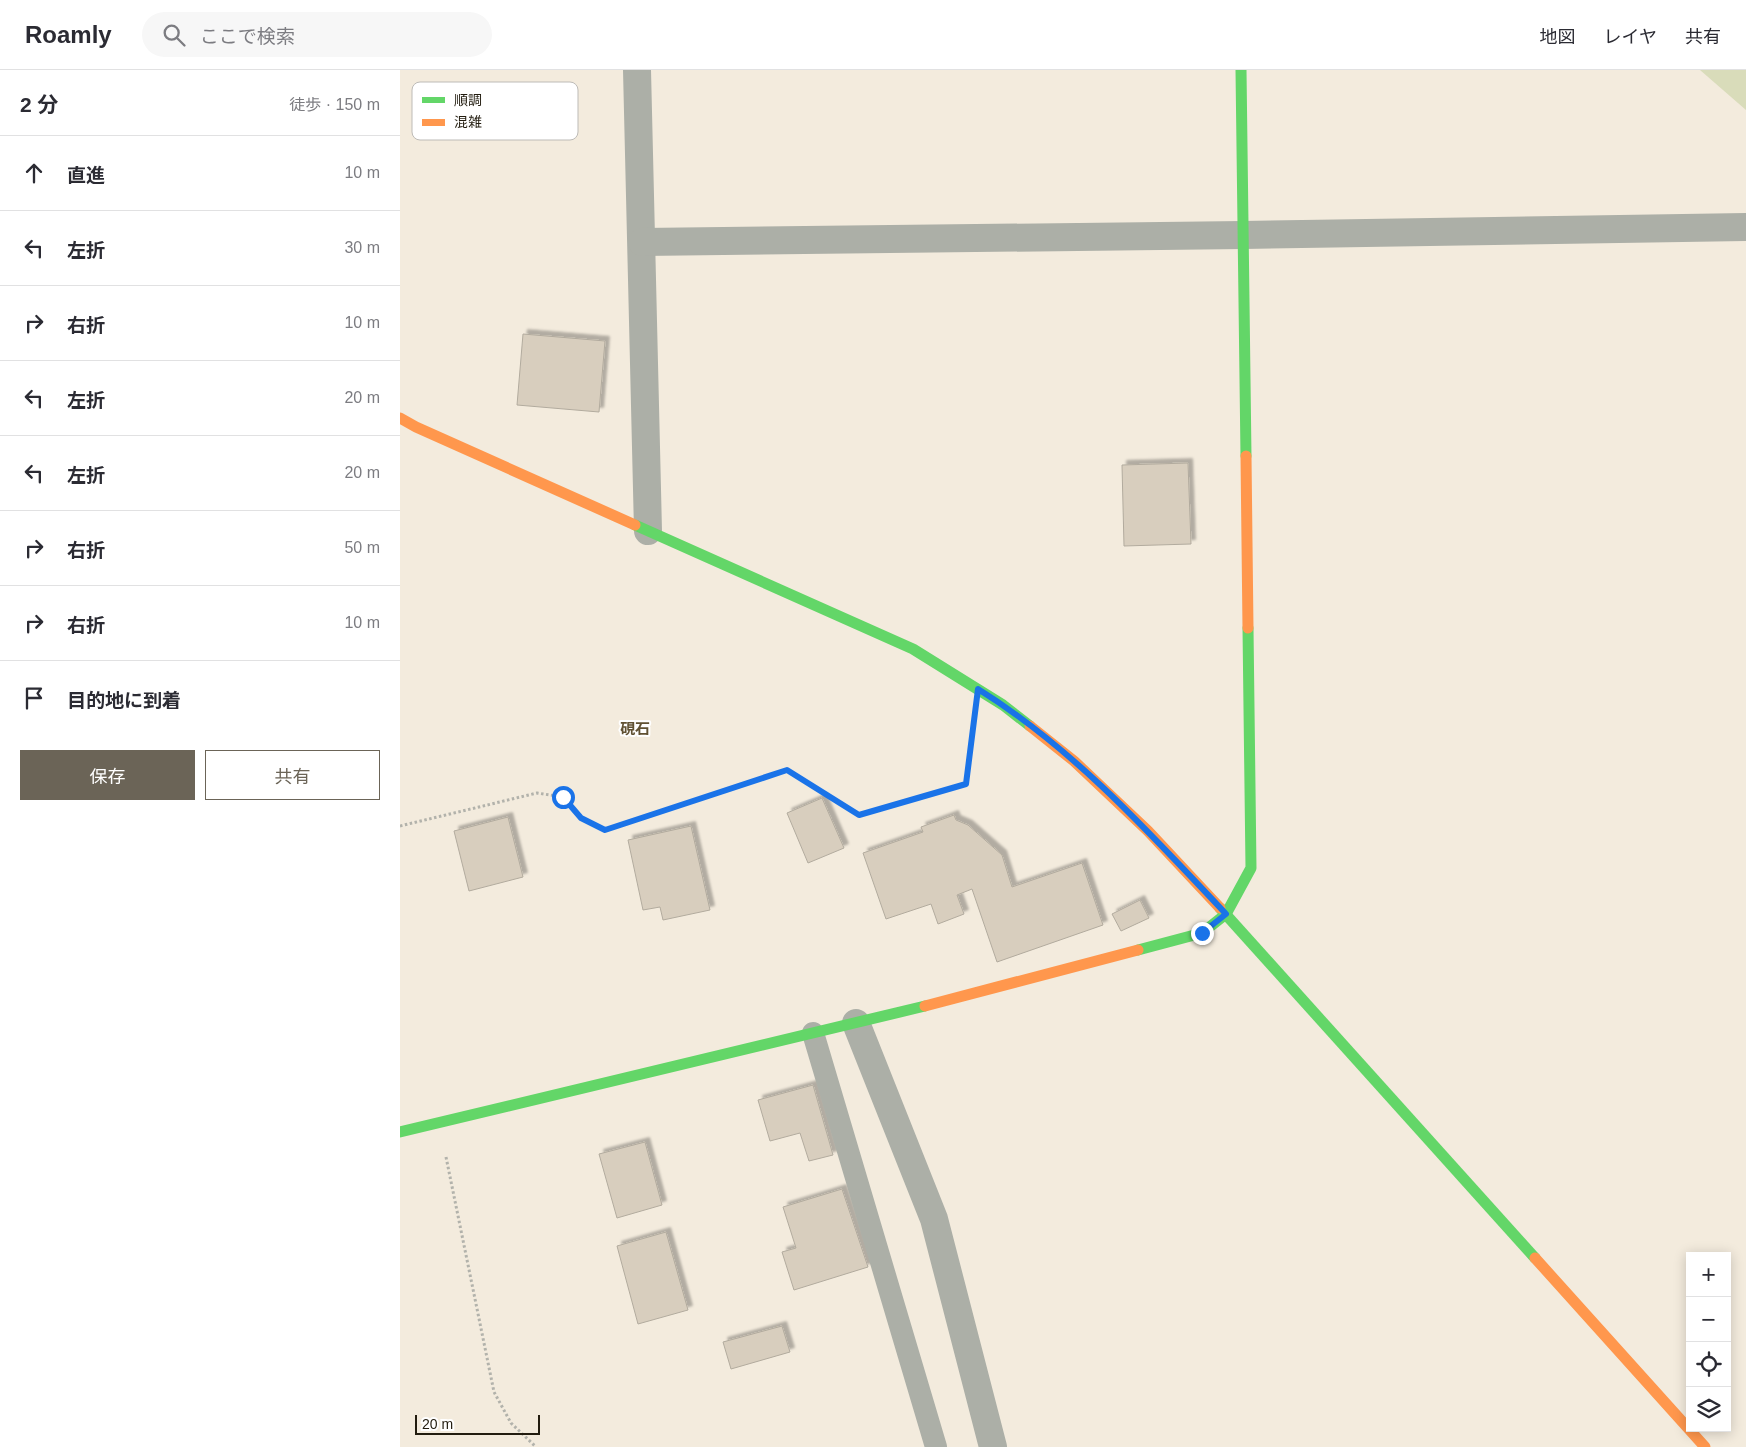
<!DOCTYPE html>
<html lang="ja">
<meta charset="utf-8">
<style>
:root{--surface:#fff;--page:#f7f7f7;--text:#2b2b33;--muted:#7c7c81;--line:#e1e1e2;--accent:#6b6457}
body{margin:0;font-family:Helvetica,"Noto Sans JP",sans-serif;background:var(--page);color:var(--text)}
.controls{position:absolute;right:15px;bottom:15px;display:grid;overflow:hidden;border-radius:0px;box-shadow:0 2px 12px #0003}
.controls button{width:45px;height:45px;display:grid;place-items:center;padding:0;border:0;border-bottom:1px solid var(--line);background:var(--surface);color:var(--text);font:25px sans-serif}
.scale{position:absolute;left:15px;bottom:12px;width:125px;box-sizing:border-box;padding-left:5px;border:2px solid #221c0f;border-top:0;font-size:14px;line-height:18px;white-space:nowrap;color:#221c0f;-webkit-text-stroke:4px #fff;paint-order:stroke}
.stop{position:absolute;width:15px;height:15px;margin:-11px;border:4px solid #1a73e8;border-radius:50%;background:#fff}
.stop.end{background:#1a73e8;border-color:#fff;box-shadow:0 1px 5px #0008}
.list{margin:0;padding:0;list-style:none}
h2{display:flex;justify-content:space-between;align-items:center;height:65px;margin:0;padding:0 20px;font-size:21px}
h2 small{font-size:16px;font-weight:400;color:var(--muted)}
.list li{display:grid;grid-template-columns:32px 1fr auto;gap:15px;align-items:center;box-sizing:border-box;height:75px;padding:0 20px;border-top:1px solid var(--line)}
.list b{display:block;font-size:19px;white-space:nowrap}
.list em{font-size:16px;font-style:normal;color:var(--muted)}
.actions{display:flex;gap:10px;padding:15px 20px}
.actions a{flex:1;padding:11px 0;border:1px solid var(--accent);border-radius:0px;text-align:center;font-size:18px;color:var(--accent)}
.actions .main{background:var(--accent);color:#fff}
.icon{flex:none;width:28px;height:28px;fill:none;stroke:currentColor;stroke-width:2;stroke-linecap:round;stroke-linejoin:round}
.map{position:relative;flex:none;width:1346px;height:1377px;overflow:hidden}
header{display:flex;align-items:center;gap:30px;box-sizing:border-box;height:70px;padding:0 25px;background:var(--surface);border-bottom:1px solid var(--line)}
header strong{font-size:24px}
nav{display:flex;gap:28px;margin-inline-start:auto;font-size:18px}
.search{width:350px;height:45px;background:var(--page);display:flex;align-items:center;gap:12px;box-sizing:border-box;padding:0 18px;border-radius:28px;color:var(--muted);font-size:19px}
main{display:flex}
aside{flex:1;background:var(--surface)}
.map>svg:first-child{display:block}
.green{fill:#d9dcba}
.building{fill:#d8cebe;stroke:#b2ab9e;filter:url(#shadow)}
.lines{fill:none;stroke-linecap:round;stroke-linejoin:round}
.path{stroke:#b2b2ab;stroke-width:3;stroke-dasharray:2.5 2.5;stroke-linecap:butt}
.lane{stroke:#acafa7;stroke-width:22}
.street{stroke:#acafa7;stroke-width:28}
.fast{stroke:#63d668;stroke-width:11}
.slow{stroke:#ff974d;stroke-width:11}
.route{stroke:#1a73e8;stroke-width:6}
.labels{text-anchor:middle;stroke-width:4;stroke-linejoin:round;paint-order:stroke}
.quarter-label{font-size:15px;font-weight:bold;fill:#605133;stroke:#fff}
.key{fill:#fff;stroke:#bdbbb7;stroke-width:1}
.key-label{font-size:14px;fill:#221c0f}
</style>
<header>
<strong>Roamly</strong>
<div class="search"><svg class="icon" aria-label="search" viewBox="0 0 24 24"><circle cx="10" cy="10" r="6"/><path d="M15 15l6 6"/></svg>ここで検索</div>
<nav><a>地図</a><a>レイヤ</a><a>共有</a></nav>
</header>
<main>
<aside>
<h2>2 分<small>徒歩 · 150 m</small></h2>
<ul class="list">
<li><svg class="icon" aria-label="ahead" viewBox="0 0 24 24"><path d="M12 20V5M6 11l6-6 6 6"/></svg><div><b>直進</b></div><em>10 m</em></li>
<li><svg class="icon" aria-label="left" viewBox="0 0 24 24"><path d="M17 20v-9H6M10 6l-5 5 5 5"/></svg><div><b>左折</b></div><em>30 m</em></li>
<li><svg class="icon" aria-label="right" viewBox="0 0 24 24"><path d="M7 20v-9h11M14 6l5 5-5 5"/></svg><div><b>右折</b></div><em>10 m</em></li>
<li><svg class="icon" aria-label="left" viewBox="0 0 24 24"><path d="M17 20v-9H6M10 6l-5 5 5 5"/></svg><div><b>左折</b></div><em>20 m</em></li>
<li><svg class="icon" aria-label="left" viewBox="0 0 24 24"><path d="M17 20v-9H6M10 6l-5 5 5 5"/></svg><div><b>左折</b></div><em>20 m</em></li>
<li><svg class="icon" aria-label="right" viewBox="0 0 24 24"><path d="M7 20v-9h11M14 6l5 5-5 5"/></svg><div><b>右折</b></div><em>50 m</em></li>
<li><svg class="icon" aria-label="right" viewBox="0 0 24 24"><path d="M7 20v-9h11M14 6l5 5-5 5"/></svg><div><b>右折</b></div><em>10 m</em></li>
<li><svg class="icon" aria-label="arrive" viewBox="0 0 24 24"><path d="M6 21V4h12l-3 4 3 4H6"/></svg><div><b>目的地に到着</b></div></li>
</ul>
<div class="actions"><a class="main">保存</a><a>共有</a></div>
</aside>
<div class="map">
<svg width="1346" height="1377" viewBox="0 0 1346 1377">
<defs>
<filter id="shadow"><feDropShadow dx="4.5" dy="-4.5" stdDeviation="1" flood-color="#0004"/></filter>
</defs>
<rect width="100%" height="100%" fill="#f3ebdd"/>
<!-- green -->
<polygon class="green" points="1300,0 1346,0 1346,40"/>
<!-- building -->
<g class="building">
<polygon points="123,264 205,271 199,342 117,335"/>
<polygon points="788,393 791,474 724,476 722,395"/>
<polygon points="422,728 444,778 408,793 387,743"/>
<polygon points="554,745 556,750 568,755 602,785 612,817 682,793 703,855 597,892 572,819 557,825 564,844 538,854 531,834 486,849 463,783 523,762 521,757"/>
<polygon points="108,747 123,807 69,821 54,761"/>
<polygon points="291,756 310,840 263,850 260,837 243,840 228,770"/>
<polygon points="740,830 749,848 721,861 712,844"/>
<polygon points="413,1015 433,1085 409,1091 400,1063 370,1071 358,1030"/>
<polygon points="245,1072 262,1135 217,1148 199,1084"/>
<polygon points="442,1119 468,1197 394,1220 382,1182 396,1178 383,1137"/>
<polygon points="266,1162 288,1240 238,1254 217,1176"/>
<polygon points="382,1256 390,1282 331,1299 323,1272"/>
</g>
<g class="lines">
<!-- path -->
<g class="path">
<polyline points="0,756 137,723 163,727 181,748 205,760 387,700 459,745 566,714 573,659"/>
<polyline points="46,1087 94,1322 111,1353 136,1377"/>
</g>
<!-- lane -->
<polyline class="lane" points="413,963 536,1377"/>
<!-- street -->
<g class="street">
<polyline points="237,0 248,461"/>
<polyline points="242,172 843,165 1346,157"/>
<polyline points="456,953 534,1149 593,1377"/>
</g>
<!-- fast -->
<g class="fast">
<polyline points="841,0 846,386"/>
<polyline points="235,455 513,579 603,635 630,656"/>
<polyline points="820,838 1135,1188"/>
<polyline points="738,880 802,863 826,844 851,798 848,558"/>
<polyline points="0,1062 525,936"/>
</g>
<!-- slow -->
<g class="slow">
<polyline points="0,348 16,357 235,455"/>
<polyline points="846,386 848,558"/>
<polyline points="630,656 674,691 748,761 820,838"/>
<polyline points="525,936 738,880"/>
<polyline points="1135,1188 1305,1377"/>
</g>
</g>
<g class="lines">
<!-- route -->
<path class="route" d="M 163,727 L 181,748 L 205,760 L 387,700 L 459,745 L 566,714 L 578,619 C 673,678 750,763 826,844 L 802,863"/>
</g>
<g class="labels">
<!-- quarter labels -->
<g class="quarter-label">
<text x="235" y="664">硯石</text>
</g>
</g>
<!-- legend -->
<rect x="12" y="12" width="166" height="58" rx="8" class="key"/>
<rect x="22" y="27" width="23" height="6" fill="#63d668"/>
<rect x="22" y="49" width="23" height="7" fill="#ff974d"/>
<g class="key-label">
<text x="54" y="35">順調</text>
<text x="54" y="57">混雑</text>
</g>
</svg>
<div class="controls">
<button>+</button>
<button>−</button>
<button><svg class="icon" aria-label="locate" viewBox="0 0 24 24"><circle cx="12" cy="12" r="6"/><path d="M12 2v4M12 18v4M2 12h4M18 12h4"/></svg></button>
<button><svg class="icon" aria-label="layers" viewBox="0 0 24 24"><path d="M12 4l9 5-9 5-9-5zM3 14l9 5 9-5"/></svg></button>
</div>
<div class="scale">20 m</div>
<div class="stop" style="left:163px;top:727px"></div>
<div class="stop end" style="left:802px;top:863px"></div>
</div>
</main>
